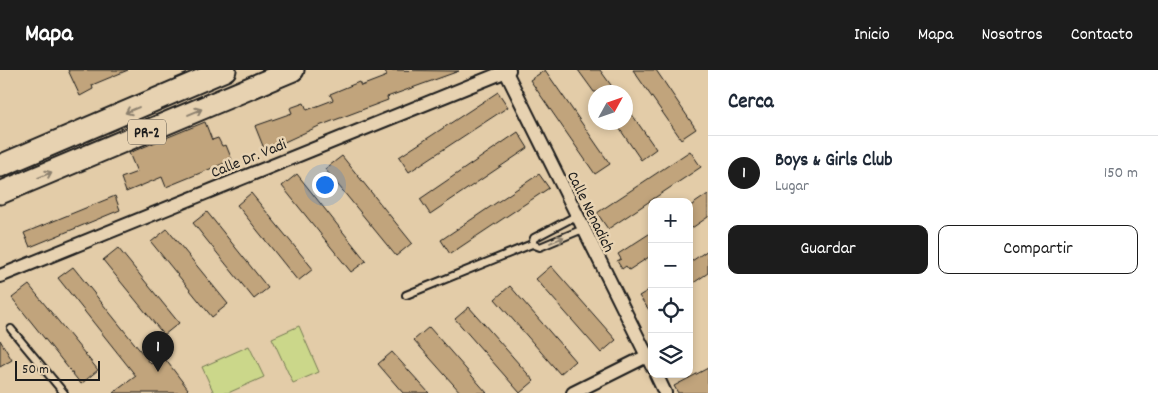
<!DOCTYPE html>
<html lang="es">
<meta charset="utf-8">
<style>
:root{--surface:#fff;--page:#f2f2f3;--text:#1f2937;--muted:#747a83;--line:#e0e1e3;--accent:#1c1c1c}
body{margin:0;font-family:Dekko,sans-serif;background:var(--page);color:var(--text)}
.controls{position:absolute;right:15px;bottom:15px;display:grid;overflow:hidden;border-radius:10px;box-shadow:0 2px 8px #0003}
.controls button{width:45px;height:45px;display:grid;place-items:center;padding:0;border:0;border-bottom:1px solid var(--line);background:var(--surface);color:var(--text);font:25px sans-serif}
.compass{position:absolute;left:588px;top:15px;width:45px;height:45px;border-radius:50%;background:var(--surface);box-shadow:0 2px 8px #0003;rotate:50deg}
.scale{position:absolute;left:15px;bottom:12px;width:85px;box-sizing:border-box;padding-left:5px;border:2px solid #1c1c1c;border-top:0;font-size:14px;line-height:18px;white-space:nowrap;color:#1c1c1c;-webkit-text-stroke:4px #e7d2b1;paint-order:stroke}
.you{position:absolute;left:324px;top:114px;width:18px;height:18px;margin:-12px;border:4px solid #fff;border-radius:50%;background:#1a73e8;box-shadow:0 0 0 8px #1a73e833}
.badge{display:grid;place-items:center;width:32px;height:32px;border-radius:50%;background:var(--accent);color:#fff;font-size:16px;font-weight:700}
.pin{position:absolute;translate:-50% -41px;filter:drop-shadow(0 1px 2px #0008)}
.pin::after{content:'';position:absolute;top:26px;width:18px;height:15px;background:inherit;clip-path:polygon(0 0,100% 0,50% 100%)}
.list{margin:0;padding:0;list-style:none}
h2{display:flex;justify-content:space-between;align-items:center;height:65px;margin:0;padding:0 20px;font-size:21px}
h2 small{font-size:16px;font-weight:400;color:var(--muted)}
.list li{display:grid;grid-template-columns:32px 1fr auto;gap:15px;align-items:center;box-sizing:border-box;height:75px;padding:0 20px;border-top:1px solid var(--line)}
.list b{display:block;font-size:19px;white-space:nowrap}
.list p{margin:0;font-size:16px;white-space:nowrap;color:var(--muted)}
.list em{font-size:16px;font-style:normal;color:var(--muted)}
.actions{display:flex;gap:10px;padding:15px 20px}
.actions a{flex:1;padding:11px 0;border:1px solid var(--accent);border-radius:10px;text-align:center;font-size:18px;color:var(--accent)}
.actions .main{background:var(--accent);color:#fff}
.icon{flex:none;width:28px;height:28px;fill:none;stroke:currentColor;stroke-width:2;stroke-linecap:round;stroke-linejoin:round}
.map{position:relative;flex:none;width:708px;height:323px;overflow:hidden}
header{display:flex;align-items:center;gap:30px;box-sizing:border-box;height:70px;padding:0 25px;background:var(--accent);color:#fff}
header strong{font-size:24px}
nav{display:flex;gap:28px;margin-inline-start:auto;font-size:18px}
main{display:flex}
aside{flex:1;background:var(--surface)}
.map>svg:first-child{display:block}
.green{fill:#cbd78a;stroke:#747a53}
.building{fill:#c1a47b;stroke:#1c1c1c}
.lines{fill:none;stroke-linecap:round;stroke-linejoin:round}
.service-casing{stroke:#1c1c1c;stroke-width:10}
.minor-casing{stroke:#1c1c1c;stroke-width:16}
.trunk-casing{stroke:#1c1c1c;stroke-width:25}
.service{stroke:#e7d2b1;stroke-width:6}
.minor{stroke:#e7d2b1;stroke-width:12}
.trunk{stroke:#e7d2b1;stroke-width:21}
.oneway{stroke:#8c806e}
.labels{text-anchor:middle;stroke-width:5;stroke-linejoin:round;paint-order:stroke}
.shield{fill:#e7d2b1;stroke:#595349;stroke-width:1}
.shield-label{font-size:15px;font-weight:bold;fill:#1c1c1c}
.street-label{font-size:16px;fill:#1c1c1c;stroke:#e7d2b1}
</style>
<header>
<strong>Mapa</strong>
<nav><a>Inicio</a><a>Mapa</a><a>Nosotros</a><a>Contacto</a></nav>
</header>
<main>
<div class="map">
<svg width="708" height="323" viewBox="0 0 708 323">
<rect width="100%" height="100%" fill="#e3cca8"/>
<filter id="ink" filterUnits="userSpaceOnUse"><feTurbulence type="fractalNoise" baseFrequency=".02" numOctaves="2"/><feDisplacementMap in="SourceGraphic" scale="10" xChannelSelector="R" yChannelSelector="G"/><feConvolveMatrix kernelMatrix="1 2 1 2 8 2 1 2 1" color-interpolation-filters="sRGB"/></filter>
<g filter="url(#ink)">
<!-- green -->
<g class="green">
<polygon points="299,256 319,302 293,313 272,268"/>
<polygon points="249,276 264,307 228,323 214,323 202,297"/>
</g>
<!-- building -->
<g class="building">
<polygon points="68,0 128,0 92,15 93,19 80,26"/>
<polygon points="385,0 459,1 387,27 388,30 319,56 265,81 255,56 292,43 290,38 304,33 307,40 333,30 330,24 359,12 361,16 387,6"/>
<polygon points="545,0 610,94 595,104 530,10"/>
<polygon points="578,0 600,0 616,22 594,22"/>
<polygon points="633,0 656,0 696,59 681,69"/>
<polygon points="498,22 508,37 409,102 399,87"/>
<polygon points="626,36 656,79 641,90 615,52 626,52"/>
<polygon points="205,52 212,70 218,68 222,76 226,75 232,90 166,117 162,107 126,122 121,108 137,102 129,83"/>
<polygon points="518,62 528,78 430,144 420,129"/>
<polygon points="690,81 701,97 608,159 597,143"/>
<polygon points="342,86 412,173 396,186 325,99"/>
<polygon points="297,104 366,191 351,202 282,116"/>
<polygon points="539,104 549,118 450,184 441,170"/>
<polygon points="251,123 313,199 298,211 237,135"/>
<polygon points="708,124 708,147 689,160 689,137"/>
<polygon points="115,126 120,140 30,177 24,163"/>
<polygon points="207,142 268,218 254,229 193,153"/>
<polygon points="167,159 228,234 212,247 151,172"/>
<polygon points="652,162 652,185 629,200 626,196 622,199 617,191 621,189 618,184"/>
<polygon points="118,178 179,253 164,265 103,190"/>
<polygon points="708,180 708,203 689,216 689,193"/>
<polygon points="551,196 616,270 601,283 536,209"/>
<polygon points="73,197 151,294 162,285 188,319 184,323 113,323 136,306 58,208"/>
<polygon points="29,215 98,300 81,314 12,228"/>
<polygon points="510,216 575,291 560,304 495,229"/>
<polygon points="652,218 652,244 639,226"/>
<polygon points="469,237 534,311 520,323 455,249"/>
<polygon points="429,257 487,323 461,323 414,270"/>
<polygon points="0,270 12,290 0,297"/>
<polygon points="392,282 429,323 403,323 378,294"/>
<polygon points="708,298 708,323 678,323 674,316"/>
</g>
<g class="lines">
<defs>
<g id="service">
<polyline points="532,174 534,168 576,146"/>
<polyline points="406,225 532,174 540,177 583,159"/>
<polyline points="11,259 64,323"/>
</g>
<g id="minor">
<polyline points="505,0 652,296"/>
<polyline points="0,206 509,0"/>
<polyline points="656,304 665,323"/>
<polyline points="573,323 647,286"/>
</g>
<g id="trunk">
<polyline points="0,96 225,0"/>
<polyline points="0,123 293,0"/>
</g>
</defs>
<!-- service casing -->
<use href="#service" class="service-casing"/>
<!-- minor casing -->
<use href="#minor" class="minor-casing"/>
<!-- trunk casing -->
<use href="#trunk" class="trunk-casing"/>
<!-- service -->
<use href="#service" class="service"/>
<!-- minor -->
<use href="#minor" class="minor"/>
<!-- trunk -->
<use href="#trunk" class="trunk"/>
</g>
<!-- one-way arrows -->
<defs><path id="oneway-shaft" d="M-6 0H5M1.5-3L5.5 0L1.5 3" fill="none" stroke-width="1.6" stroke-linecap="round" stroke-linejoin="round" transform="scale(1.25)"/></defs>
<g class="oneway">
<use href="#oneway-shaft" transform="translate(132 40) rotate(157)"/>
<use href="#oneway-shaft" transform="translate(195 42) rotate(-23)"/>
<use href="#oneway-shaft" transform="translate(45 105) rotate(-23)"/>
<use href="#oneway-shaft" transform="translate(557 170) rotate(-23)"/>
</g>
</g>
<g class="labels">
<!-- shield labels -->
<rect class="shield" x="128" y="49.5" width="38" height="25" rx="4"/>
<g class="shield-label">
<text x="147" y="67">PR-2</text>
</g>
<!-- street labels -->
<g class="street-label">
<text transform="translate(248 87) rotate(-22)" y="6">Calle Dr. Vadi</text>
<text transform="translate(592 141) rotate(64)" y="6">Calle Nenadich</text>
</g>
</g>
</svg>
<div class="controls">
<button>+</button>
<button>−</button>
<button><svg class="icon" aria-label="locate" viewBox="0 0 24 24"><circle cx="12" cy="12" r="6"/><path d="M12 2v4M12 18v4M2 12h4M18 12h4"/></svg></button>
<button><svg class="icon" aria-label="layers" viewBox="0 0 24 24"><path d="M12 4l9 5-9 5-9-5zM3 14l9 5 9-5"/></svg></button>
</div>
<svg class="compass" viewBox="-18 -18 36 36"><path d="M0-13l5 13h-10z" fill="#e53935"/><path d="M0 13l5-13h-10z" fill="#747a83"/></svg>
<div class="scale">50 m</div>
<div class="you"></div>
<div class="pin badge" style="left:158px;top:302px">1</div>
</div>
<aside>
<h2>Cerca<small></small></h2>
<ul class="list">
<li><span class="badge">1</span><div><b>Boys &amp; Girls Club</b><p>Lugar</p></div><em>150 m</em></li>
</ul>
<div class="actions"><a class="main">Guardar</a><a>Compartir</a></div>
</aside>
</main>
